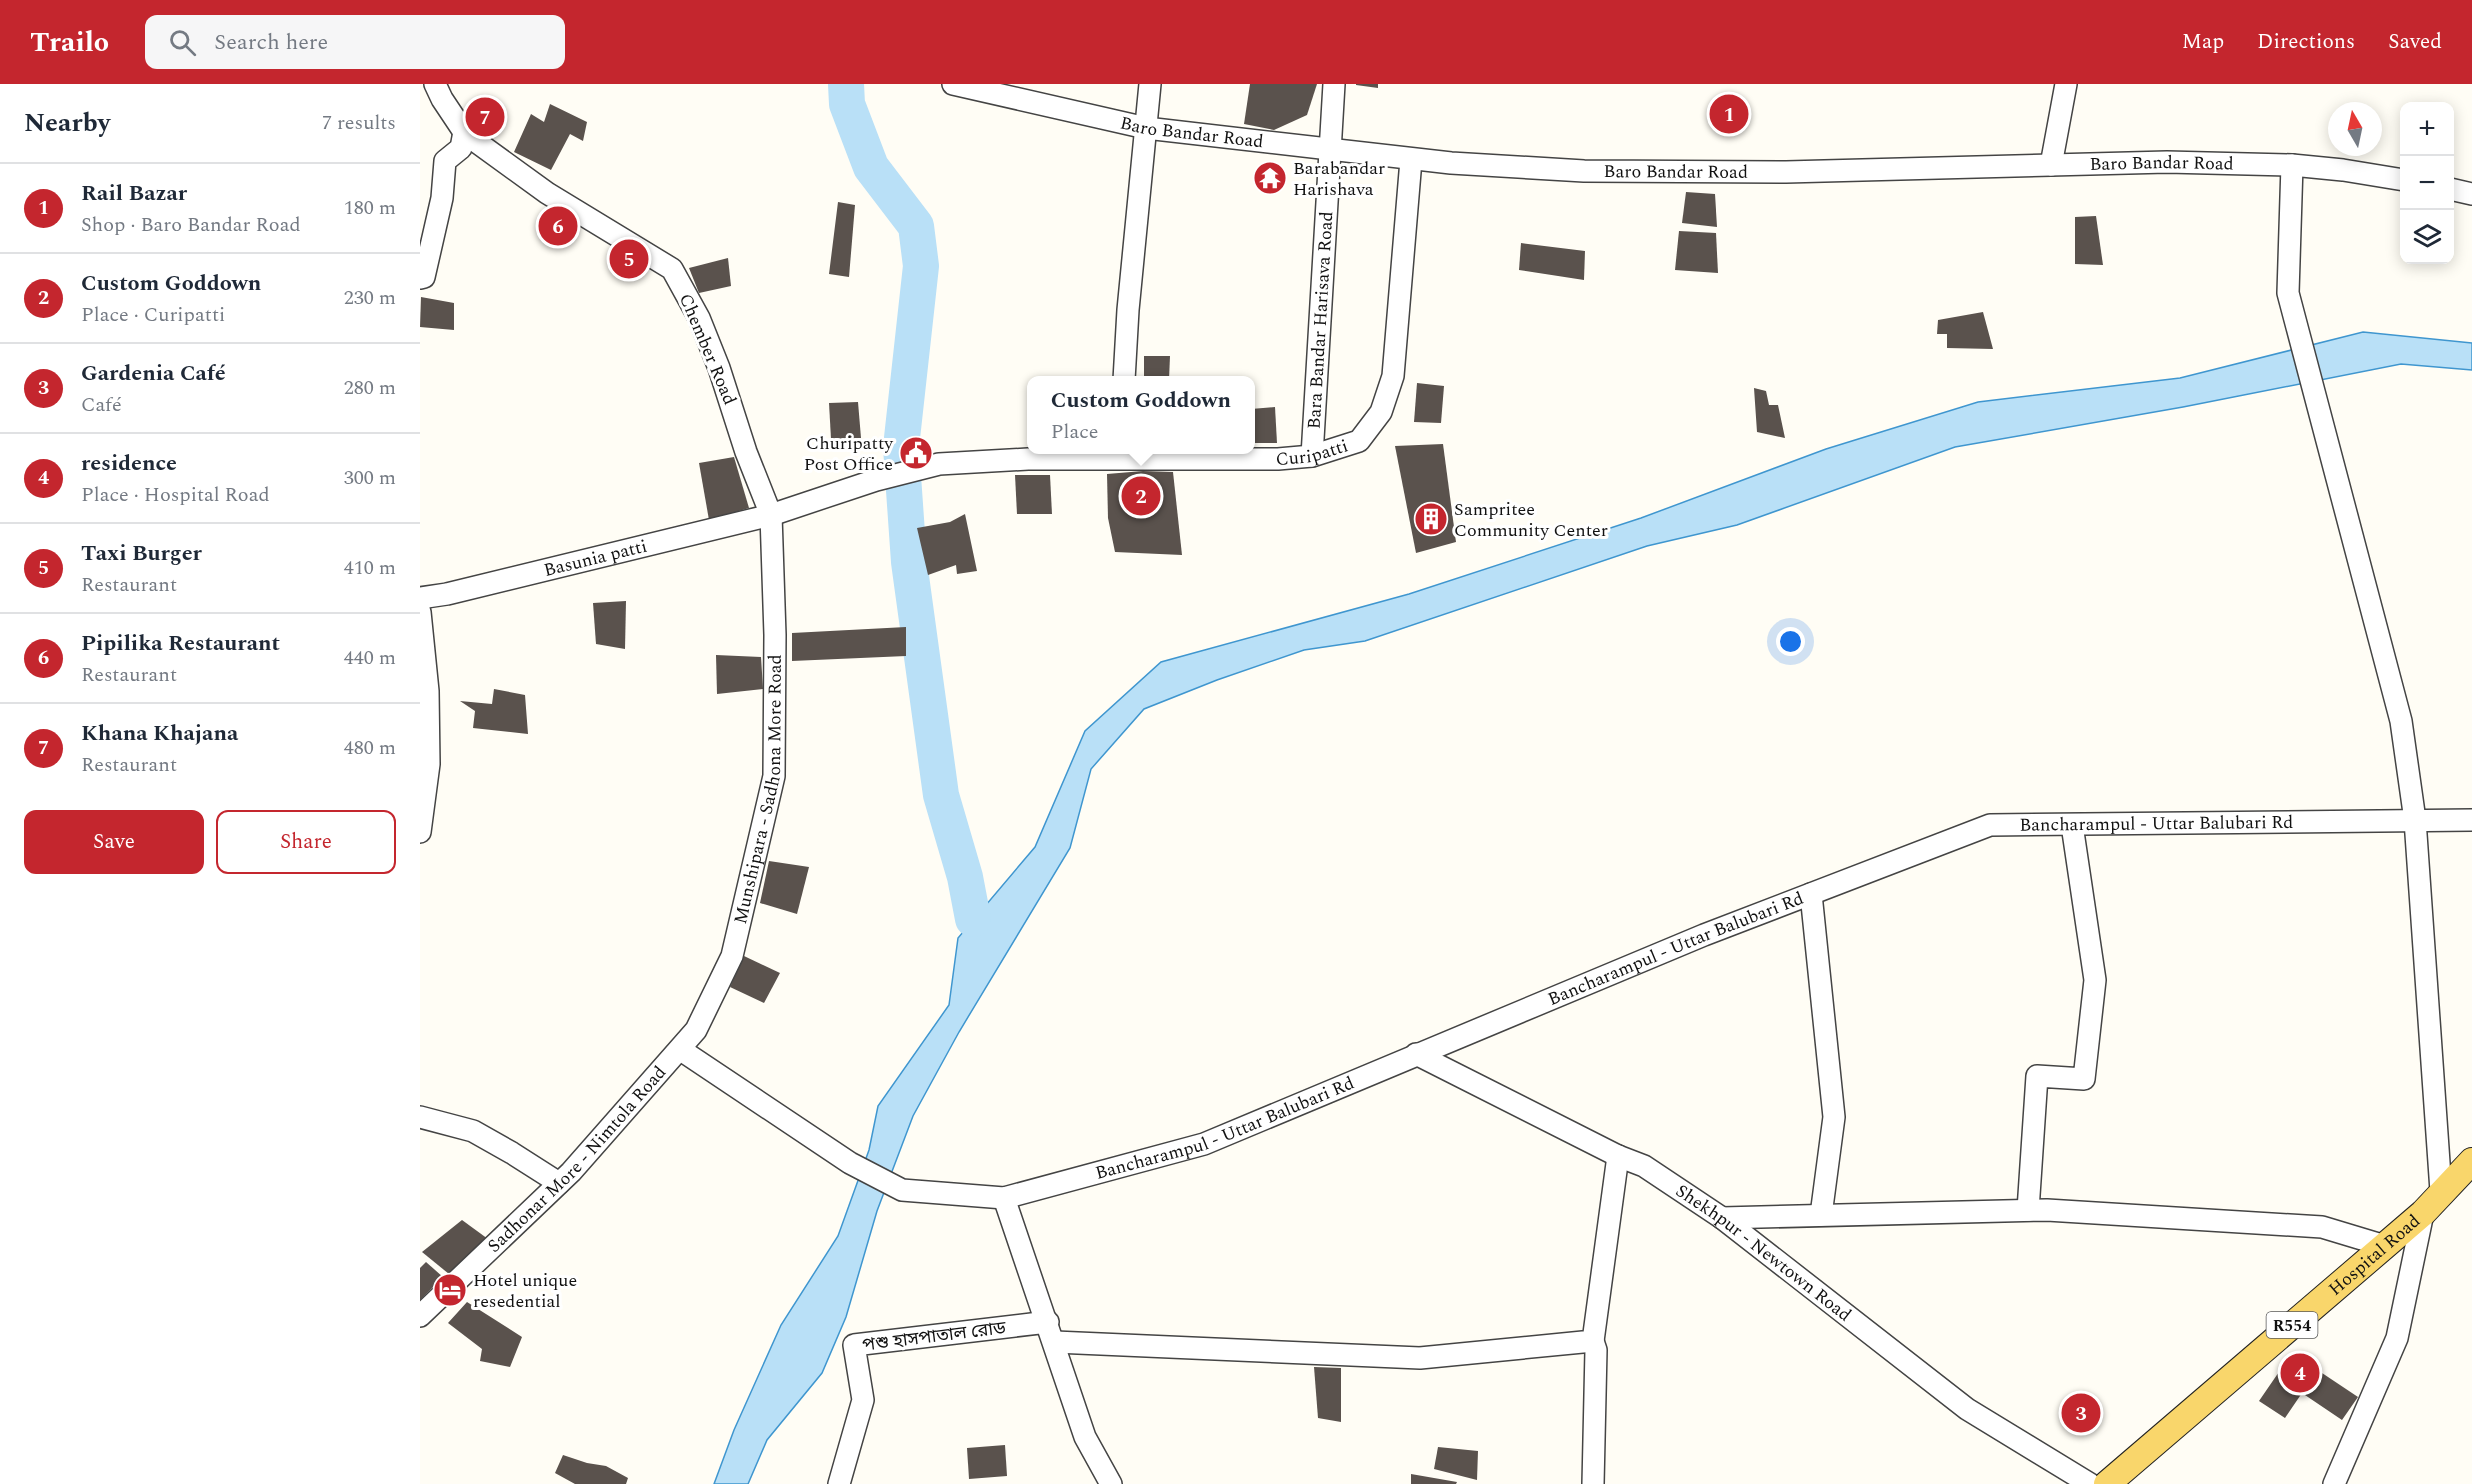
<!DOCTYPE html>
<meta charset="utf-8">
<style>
:root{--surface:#fff;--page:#f6f6f7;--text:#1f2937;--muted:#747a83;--line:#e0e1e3;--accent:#c4262e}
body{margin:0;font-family:Spectral,"Noto Sans Bengali",serif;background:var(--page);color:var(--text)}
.controls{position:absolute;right:18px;top:18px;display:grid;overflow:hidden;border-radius:12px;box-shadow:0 3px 15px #0003}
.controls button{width:54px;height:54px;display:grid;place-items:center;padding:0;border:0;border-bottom:2px solid var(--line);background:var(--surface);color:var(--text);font:30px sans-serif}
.compass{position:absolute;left:1908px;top:18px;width:54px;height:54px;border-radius:50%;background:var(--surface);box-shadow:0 3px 15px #0003;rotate:351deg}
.you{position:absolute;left:1371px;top:558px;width:21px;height:21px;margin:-15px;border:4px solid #fff;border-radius:50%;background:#1a73e8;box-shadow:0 0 0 9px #1a73e833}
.badge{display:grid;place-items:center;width:39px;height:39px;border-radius:50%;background:var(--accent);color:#fff;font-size:20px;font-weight:700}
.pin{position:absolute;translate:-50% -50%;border:3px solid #fff;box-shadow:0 2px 6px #0006}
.popup{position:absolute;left:607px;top:292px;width:228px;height:78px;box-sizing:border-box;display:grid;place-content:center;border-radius:12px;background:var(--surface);filter:drop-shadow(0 2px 4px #0005);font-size:20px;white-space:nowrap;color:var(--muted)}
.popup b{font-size:22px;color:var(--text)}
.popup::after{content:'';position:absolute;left:50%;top:100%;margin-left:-12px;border:12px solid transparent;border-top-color:var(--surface)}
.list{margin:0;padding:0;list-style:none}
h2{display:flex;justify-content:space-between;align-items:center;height:78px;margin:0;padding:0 24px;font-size:26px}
h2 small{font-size:20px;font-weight:400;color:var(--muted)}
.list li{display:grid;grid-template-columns:39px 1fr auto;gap:18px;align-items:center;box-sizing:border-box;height:90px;padding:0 24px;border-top:2px solid var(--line)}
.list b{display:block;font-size:22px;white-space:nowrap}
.list p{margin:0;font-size:20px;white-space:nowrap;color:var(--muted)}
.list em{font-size:20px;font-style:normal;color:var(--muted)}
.actions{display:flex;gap:12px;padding:18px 24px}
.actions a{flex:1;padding:14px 0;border:2px solid var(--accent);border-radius:12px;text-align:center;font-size:21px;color:var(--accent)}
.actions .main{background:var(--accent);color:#fff}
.icon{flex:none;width:33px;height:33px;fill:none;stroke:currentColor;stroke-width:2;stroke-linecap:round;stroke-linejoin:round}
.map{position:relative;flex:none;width:2052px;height:1400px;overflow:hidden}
header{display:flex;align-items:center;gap:36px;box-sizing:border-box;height:84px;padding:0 30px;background:var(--accent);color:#fff}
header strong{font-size:28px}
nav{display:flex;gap:33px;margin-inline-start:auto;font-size:21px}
.search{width:420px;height:54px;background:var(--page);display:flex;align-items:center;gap:15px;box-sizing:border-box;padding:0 21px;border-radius:12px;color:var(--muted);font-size:22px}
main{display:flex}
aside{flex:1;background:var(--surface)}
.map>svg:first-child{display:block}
.water{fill:#b9e0f7;stroke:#3f96cf;stroke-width:1.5}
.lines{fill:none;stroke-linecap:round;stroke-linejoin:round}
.river{stroke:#b9e0f7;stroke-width:36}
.building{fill:#5a524d}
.minor-casing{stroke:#444;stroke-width:24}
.major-casing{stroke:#222;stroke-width:28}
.minor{stroke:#fff;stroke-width:21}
.major{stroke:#f9d66b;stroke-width:26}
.labels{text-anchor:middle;stroke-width:6;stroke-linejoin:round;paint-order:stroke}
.shield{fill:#fff;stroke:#585858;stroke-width:1.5}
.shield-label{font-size:16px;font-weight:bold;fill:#111}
.street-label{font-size:18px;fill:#111;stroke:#fff}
.poi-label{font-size:18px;fill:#111;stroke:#fff;text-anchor:start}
</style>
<header>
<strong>Trailo</strong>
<div class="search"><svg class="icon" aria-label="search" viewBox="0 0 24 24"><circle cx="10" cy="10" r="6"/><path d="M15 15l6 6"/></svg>Search here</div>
<nav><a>Map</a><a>Directions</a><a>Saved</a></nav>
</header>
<main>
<aside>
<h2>Nearby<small>7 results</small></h2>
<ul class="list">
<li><span class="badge">1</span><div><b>Rail Bazar</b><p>Shop · Baro Bandar Road</p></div><em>180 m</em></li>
<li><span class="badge">2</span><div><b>Custom Goddown</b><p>Place · Curipatti</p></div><em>230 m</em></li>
<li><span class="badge">3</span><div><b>Gardenia Café</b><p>Café</p></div><em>280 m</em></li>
<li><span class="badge">4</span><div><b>residence</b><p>Place · Hospital Road</p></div><em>300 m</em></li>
<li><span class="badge">5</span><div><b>Taxi Burger</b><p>Restaurant</p></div><em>410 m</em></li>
<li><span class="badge">6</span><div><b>Pipilika Restaurant</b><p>Restaurant</p></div><em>440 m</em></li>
<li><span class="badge">7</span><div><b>Khana Khajana</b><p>Restaurant</p></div><em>480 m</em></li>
</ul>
<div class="actions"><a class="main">Save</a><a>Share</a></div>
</aside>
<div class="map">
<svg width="2052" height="1400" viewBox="0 0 2052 1400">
<rect width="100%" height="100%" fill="#fffdf5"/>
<!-- water -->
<polygon class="water" points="1943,248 2052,259 2052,286 1981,280 1763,323 1535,363 1317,441 1227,462 945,557 884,566 797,596 724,625 671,685 650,764 539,948 493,1032 457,1127 426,1233 402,1289 347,1356 328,1400 294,1400 314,1346 361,1241 418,1152 449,1066 458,1022 529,921 538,854 615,763 665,647 741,578 989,510 1221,434 1406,365 1558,318 1760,294"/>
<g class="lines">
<!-- river -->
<polyline class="river" points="426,0 427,20 451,83 496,142 501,182 481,363 489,478 521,711 545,793 553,835"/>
</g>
<!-- building -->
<g class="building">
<polygon points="830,0 897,0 887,31 854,46 824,40"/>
<polygon points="936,0 958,0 958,4 936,1"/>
<polygon points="130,20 167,38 163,57 150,50 131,86 94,68 111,30 124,38"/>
<polygon points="1266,108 1295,110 1297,143 1262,139"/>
<polygon points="418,118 435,121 429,193 409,190"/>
<polygon points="1676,132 1683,181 1655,180 1655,133"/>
<polygon points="1259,147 1296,149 1298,189 1255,186"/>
<polygon points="1101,159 1165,167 1164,196 1099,186"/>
<polygon points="308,174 311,202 279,209 269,184"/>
<polygon points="1,213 34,219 34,246 0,243"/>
<polygon points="1563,228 1573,265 1527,264 1527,250 1517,250 1518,236"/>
<polygon points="724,272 750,272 749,296 724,296"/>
<polygon points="997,299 1024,302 1021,339 994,338"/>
<polygon points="1334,304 1346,307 1349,321 1358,321 1365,354 1337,348"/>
<polygon points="438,318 441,354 411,355 409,319"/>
<polygon points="855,323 857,359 835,359 831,325"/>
<polygon points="1023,360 1036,458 996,469 975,362"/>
<polygon points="314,373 329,424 289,436 279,379"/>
<polygon points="723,387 753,388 762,471 695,468 688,434 687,390"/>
<polygon points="595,391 630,391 632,430 597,430"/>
<polygon points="545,430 557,487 537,490 536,481 508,491 497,444 530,438"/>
<polygon points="206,517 205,565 176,560 173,519"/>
<polygon points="486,543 486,572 372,577 372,549"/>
<polygon points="296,571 341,573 343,605 297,610"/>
<polygon points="74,605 105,611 108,650 53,644 55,627 40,617 72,620"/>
<polygon points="349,777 389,783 377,830 340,819"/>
<polygon points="324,872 360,889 344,919 310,903"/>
<polygon points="42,1136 68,1155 29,1190 2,1168"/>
<polygon points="6,1178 23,1193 0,1216 0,1184"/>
<polygon points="47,1218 102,1253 90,1283 60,1277 62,1265 28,1239"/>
<polygon points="1872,1269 1938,1313 1922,1336 1882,1309 1865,1334 1839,1317"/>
<polygon points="894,1283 921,1284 921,1338 898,1334"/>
<polygon points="585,1361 587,1392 549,1395 547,1364"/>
<polygon points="1018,1363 1058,1367 1057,1396 1014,1385"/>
<polygon points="143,1371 167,1379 186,1382 208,1394 206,1400 155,1400 135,1389"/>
<polygon points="991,1390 1037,1398 1036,1400 991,1400"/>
</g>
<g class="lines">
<defs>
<g id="minor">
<path id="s1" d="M 533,0 L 726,44 L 1031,79 L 1164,87 L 1366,88 L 1747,78 L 1872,81 L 1923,86 L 1984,96"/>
<polyline points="1631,81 1646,0"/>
<polyline points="1872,81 1868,209 1981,637 1995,736 2021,1107"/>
<polyline points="2030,105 2052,110"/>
<polyline points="0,194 4,193 22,114 25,77 41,64 44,48"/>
<polyline points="704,296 708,226 730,0"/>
<path id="s2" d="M 892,372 L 914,0"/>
<path id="s3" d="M 0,514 L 27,510 L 351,431 L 456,396 L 519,380 L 608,375 L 858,375 L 892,372 L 939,357 L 961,328 L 973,292 L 991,76"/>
<polyline points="0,528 8,607 9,680 0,748"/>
<polyline points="1391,810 1414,1033 1401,1131"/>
<path id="s4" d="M 261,966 L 430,1079 L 482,1106 L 584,1114 L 784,1060 L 1284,851 L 1570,741 L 2052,736"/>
<path id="s5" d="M 996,970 L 1198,1072 L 1224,1082 L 1302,1134 L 1547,1325 L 1670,1400"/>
<polyline points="0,1033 53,1047 92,1069 139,1099"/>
<polyline points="584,1114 665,1353 691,1400"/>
<polyline points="1608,1126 1617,992 1664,995 1675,896 1652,741"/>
<polyline points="1302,1134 1627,1126 1902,1143 1965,1162"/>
<path id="s6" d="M 0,1232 L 151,1088 L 276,946 L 312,872 L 354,692 L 355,551 L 351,431 L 326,368 L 299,284 L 279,234 L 252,185 L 127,109 L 58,59 L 44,48 L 22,15 L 15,0"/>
<polyline points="1173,1257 1176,1266 1173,1400"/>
<polyline points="635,1258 1000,1274 1173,1257 1198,1072"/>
<polyline points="419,1400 443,1316 434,1261 628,1238"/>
<polyline points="1914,1400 1977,1254 2003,1129"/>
</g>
<g id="major">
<path id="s7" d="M 1687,1400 L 2003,1129 L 2052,1077"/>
</g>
</defs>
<!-- minor casing -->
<use href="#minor" class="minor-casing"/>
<!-- major casing -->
<use href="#major" class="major-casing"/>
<!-- minor -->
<use href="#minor" class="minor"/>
<!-- major -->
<use href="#major" class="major"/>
</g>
<!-- icons -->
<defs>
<symbol id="temple-disc" viewBox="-11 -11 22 22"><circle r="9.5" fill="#c4262e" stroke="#fff"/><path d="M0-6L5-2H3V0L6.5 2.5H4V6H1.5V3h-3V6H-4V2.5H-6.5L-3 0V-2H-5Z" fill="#fff"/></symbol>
<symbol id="civic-disc" viewBox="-11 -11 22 22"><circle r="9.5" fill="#c4262e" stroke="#fff"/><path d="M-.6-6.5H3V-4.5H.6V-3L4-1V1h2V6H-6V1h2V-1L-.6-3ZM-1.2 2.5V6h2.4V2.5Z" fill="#fff"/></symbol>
<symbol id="building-disc" viewBox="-11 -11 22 22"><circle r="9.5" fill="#c4262e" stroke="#fff"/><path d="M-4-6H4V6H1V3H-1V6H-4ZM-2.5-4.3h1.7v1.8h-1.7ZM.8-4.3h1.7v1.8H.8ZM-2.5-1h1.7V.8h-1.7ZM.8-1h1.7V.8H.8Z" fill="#fff"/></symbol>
<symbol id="hotel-disc" viewBox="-11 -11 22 22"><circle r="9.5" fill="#c4262e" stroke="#fff"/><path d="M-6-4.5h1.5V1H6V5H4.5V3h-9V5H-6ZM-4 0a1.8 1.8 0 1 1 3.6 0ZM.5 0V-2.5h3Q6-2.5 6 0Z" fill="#fff"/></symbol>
</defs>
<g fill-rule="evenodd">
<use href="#temple-disc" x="831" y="75" width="38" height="38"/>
<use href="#civic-disc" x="477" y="350" width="38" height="38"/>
<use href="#building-disc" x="992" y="416" width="38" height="38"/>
<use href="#hotel-disc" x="11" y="1187" width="38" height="38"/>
</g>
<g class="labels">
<!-- shield labels -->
<rect class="shield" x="1846.5" y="1228" width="51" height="26" rx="4.5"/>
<g class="shield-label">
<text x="1872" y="1247">R554</text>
</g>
<!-- street labels -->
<g class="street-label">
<text dy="6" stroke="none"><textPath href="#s1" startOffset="244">Baro Bandar Road</textPath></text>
<text dy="6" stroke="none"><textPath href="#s1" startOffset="1216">Baro Bandar Road</textPath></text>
<text dy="6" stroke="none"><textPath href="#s1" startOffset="730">Baro Bandar Road</textPath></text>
<text dy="6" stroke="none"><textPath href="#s2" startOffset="136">Bara Bandar Harisava Road</textPath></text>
<text transform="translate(288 265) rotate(67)" y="6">Chember Road</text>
<text dy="6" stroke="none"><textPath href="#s3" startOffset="910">Curipatti</textPath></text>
<text dy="6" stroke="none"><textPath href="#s3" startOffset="180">Basunia patti</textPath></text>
<text dy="6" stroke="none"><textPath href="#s6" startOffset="650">Munshipara - Sadhona More Road</textPath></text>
<text dy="6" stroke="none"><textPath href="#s4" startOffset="1586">Bancharampul - Uttar Balubari Rd</textPath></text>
<text dy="6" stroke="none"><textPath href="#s4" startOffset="1082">Bancharampul - Uttar Balubari Rd</textPath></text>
<text dy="6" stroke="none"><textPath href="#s4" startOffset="596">Bancharampul - Uttar Balubari Rd</textPath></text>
<text dy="6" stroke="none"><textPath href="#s6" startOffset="222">Sadhonar More - Nimtola Road</textPath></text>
<text dy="6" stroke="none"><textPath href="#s5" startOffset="402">Shekhpur - Newtown Road</textPath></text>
<text dy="6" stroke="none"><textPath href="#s7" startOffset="352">Hospital Road</textPath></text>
<text transform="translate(514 1252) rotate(-7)" y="6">পশু হাসপাতাল রোড</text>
</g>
<!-- poi labels -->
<g class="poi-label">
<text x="873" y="90">Barabandar<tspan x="873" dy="21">Harishava</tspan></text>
<text x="473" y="365" text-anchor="end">Churipatty<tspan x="473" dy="21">Post Office</tspan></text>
<text x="1034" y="431">Sampritee<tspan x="1034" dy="21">Community Center</tspan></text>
<text x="53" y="1202">Hotel unique<tspan x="53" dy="21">resedential</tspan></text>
</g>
</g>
</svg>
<div class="controls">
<button>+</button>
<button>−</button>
<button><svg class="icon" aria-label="layers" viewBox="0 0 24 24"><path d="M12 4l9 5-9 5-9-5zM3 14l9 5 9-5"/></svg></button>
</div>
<svg class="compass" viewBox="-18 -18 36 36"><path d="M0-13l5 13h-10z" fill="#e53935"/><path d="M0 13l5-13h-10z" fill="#747a83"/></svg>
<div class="you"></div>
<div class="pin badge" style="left:1309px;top:30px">1</div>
<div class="pin badge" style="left:721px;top:412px">2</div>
<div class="popup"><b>Custom Goddown</b>Place</div>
<div class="pin badge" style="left:1661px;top:1329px">3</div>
<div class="pin badge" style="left:1880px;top:1289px">4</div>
<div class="pin badge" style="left:209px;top:175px">5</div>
<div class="pin badge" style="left:138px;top:142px">6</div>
<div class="pin badge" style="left:65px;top:33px">7</div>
</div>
</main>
